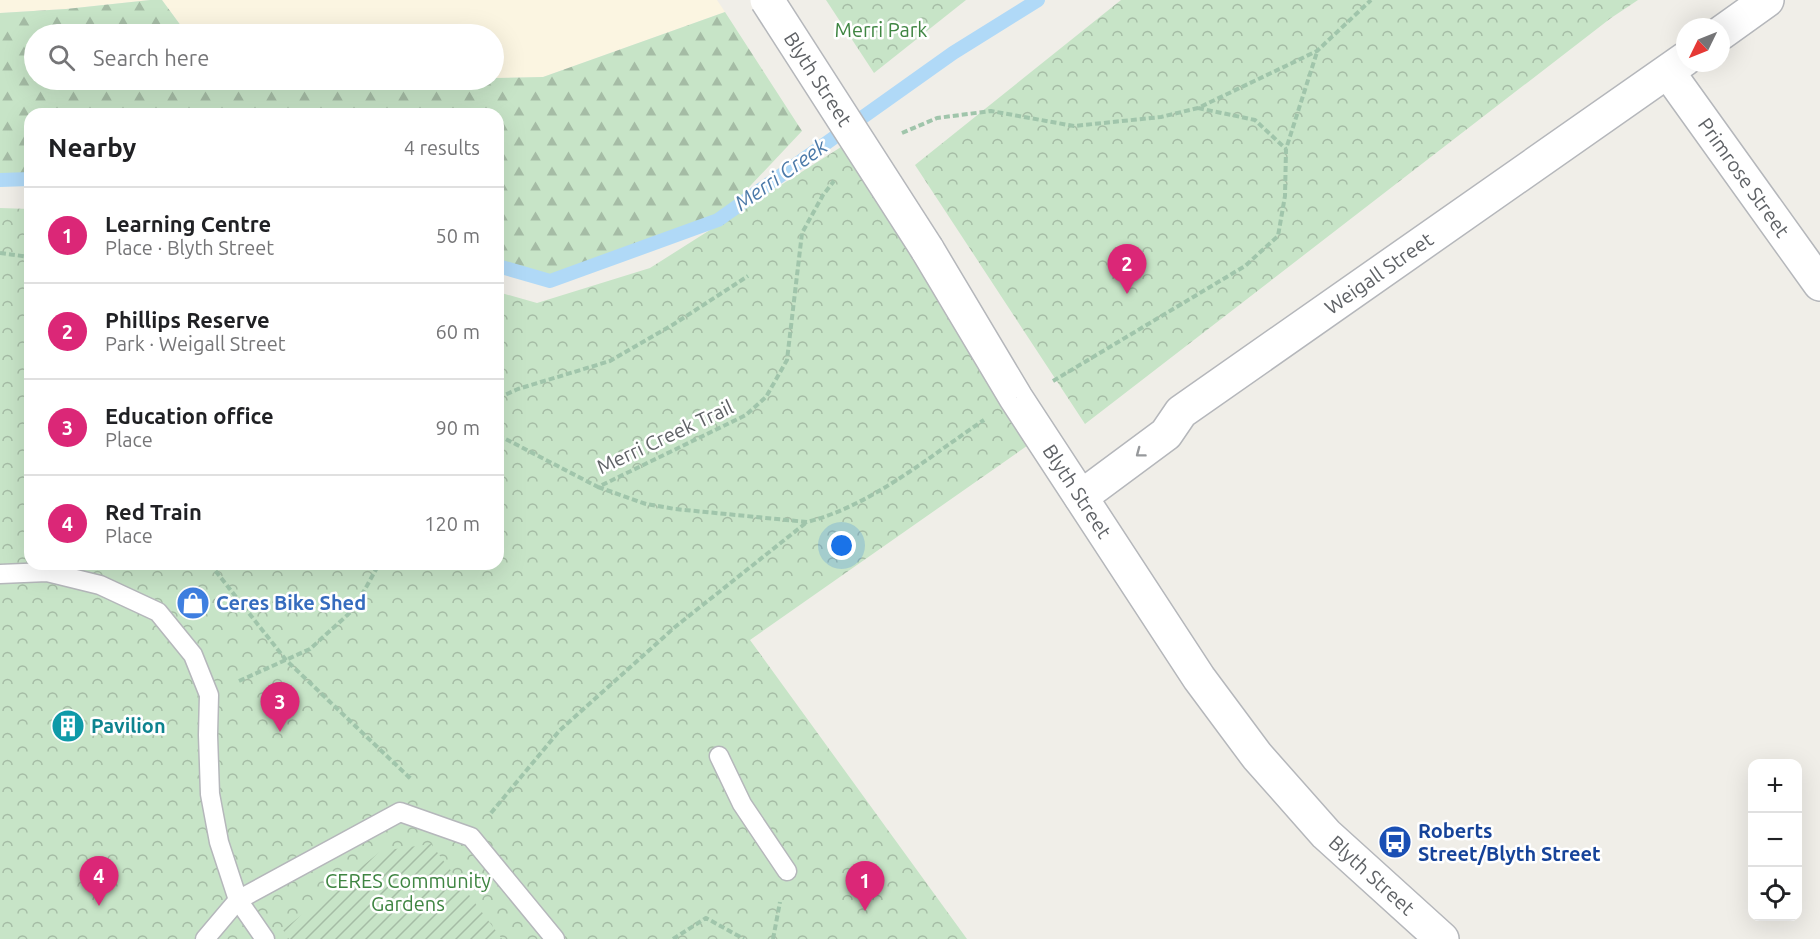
<!DOCTYPE html>
<meta charset="utf-8">
<style>
:root{--surface:#fff;--page:#f2f2f2;--text:#202124;--muted:#757577;--line:#e0e0e0;--accent:#db2777}
body{margin:0;font-family:Ubuntu,sans-serif;background:var(--page);color:var(--text)}
.controls{position:absolute;right:18px;bottom:18px;display:grid;overflow:hidden;border-radius:12px;box-shadow:0 6px 24px #0002}
.controls button{width:54px;height:54px;display:grid;place-items:center;padding:0;border:0;border-bottom:2px solid var(--line);background:var(--surface);color:var(--text);font:30px sans-serif}
.compass{position:absolute;left:1676px;top:18px;width:54px;height:54px;border-radius:50%;background:var(--surface);box-shadow:0 6px 24px #0002;rotate:227deg}
.you{position:absolute;left:842px;top:546px;width:21px;height:21px;margin:-15px;border:4px solid #fff;border-radius:50%;background:#1a73e8;box-shadow:0 0 0 9px #1a73e833}
.badge{display:grid;place-items:center;width:39px;height:39px;border-radius:50%;background:var(--accent);color:#fff;font-size:20px;font-weight:700}
.pin{position:absolute;translate:-50% -50px;filter:drop-shadow(0 2px 3px #0008)}
.pin::after{content:'';position:absolute;top:32px;width:21px;height:18px;background:inherit;clip-path:polygon(0 0,100% 0,50% 100%)}
.list{margin:0;padding:0;list-style:none}
h2{display:flex;justify-content:space-between;align-items:center;height:78px;margin:0;padding:0 24px;font-size:26px}
h2 small{font-size:20px;font-weight:400;color:var(--muted)}
.list li{display:grid;grid-template-columns:39px 1fr auto;gap:18px;align-items:center;box-sizing:border-box;height:96px;padding:0 24px;border-top:2px solid var(--line)}
.list b{display:block;font-size:22px;white-space:nowrap}
.list p{margin:0;font-size:20px;white-space:nowrap;color:var(--muted)}
.list em{font-size:20px;font-style:normal;color:var(--muted)}
.icon{flex:none;width:33px;height:33px;fill:none;stroke:currentColor;stroke-width:2;stroke-linecap:round;stroke-linejoin:round}
.map{position:relative;flex:none;width:1820px;height:939px;overflow:hidden}
.search{position:absolute;background:var(--surface);box-shadow:0 6px 24px #0002;left:24px;top:24px;width:480px;height:66px;display:flex;align-items:center;gap:15px;box-sizing:border-box;padding:0 21px;border-radius:33px;color:var(--muted);font-size:22px}
.panel{position:absolute;background:var(--surface);box-shadow:0 6px 24px #0002;left:24px;top:108px;width:480px;height:462px;border-radius:18px}
.map>svg:first-child{display:block}
.commercial{fill:#fbf5e1}
.forest{fill:url(#forest-firs)}
.park{fill:url(#park-crowns)}
.garden{fill:url(#garden-furrows)}
.lines{fill:none;stroke-linecap:round;stroke-linejoin:round}
.stream{stroke:#b0d9f7;stroke-width:14}
.service-casing{stroke:#b5b7bb;stroke-width:21}
.minor-casing{stroke:#b5b7bb;stroke-width:36}
.tertiary-casing{stroke:#b5b7bb;stroke-width:36}
.path{stroke:#a0c5ab;stroke-width:4;stroke-dasharray:6 3;stroke-linecap:butt}
.service{stroke:#fff;stroke-width:18}
.minor{stroke:#fff;stroke-width:33}
.tertiary{stroke:#fff;stroke-width:33}
.tertiary-bridge-casing{stroke:#b5b7bb;stroke-width:36;stroke-linecap:butt}
.tertiary-bridge{stroke:#fff;stroke-width:33}
.oneway{stroke:#97999c}
.labels{text-anchor:middle;stroke-width:5;stroke-linejoin:round;paint-order:stroke}
.park-label{font-size:20px;fill:#3f8542;stroke:#fff}
.street-label{font-size:20px;fill:#5f6266;stroke:#fff}
.shop-label{font-size:20px;font-weight:bold;fill:#366cbe;stroke:#fff;text-anchor:start}
.culture-label{font-size:20px;font-weight:bold;fill:#0d838f;stroke:#fff;text-anchor:start}
.transit-label{font-size:20px;font-weight:bold;fill:#164399;stroke:#fff;text-anchor:start}
.water-label{font-size:21px;font-style:italic;fill:#4c7aa9;stroke:#fff}
</style>
<div class="map">
<svg width="1820" height="939" viewBox="0 0 1820 939">
<defs>
<pattern id="forest-firs" width="22" height="20" patternUnits="userSpaceOnUse" patternTransform="scale(1.5)"><rect width="22" height="20" fill="#c7e4c7"/><path d="M5 1l3.5 6h-7zM16 11l3.5 6h-7z" fill="#a5bca5"/></pattern>
<pattern id="park-crowns" width="20" height="18" patternUnits="userSpaceOnUse" patternTransform="scale(1.5)"><rect width="20" height="18" fill="#c7e4c7"/><path d="M2 6a3 3 0 1 1 6 0M12 15a3 3 0 1 1 6 0" fill="none" stroke="#a5bca5"/></pattern>
<pattern id="garden-furrows" width="10" height="10" patternUnits="userSpaceOnUse" patternTransform="scale(1.5)"><rect width="10" height="10" fill="#c7e4c7"/><path d="M-1 1l2-2M0 10L10 0M9 11l2-2" fill="none" stroke="#a5bca5"/></pattern>
</defs>
<rect width="100%" height="100%" fill="#f0eee8"/>
<!-- commercial -->
<g class="commercial">
<polygon points="0,0 150,0 66,9 0,13"/>
<polygon points="162,0 717,0 725,12 543,77 494,78 494,34 187,34"/>
</g>
<!-- forest -->
<polygon class="forest" points="150,0 162,0 187,34 34,34 34,80 494,80 494,78 543,77 725,12 802,131 718,220 550,281 498,266 498,114 30,114 30,179 0,180 0,13 66,9"/>
<!-- park -->
<g class="park">
<polygon points="826,0 966,0 874,73"/>
<polygon points="1121,0 1638,0 1611,18 1085,424 915,165"/>
<polygon points="841,147 1034,441 750,640 967,939 0,939 0,208 30,209 30,564 498,564 498,292 537,303 650,268"/>
</g>
<!-- garden -->
<polygon class="garden" points="431,844 502,939 289,939 283,930 381,851"/>
<g class="lines">
<!-- stream -->
<g class="stream">
<polyline points="0,180 30,179"/>
<polyline points="498,266 550,281 718,220 953,53 1038,0"/>
</g>
<defs>
<g id="service">
<polyline points="0,574 47,572 100,585 158,612 193,655 209,695 208,735 210,794 219,842 238,900 265,939"/>
<polyline points="719,756 742,804 787,871"/>
<polyline points="205,939 238,900 400,812 471,837 555,939"/>
</g>
<g id="minor">
<polyline points="1721,33 1767,0"/>
<path id="s1" d="M 1668,72 L 1820,284"/>
<path id="s2" d="M 1081,497 L 1166,434 L 1181,412 L 1685,59"/>
</g>
<g id="tertiary">
<path id="s3" d="M 927,249 L 1016,398 L 1199,678 L 1257,756 L 1326,834 L 1442,939"/>
</g>
</defs>
<!-- service casing -->
<use href="#service" class="service-casing"/>
<!-- minor casing -->
<use href="#minor" class="minor-casing"/>
<!-- tertiary casing -->
<use href="#tertiary" class="tertiary-casing"/>
<!-- path -->
<g class="path">
<polyline points="1198,108 1255,120 1286,149"/>
<polyline points="902,133 937,118 991,111 1074,126 1161,117 1198,108 1317,51 1371,0"/>
<polyline points="0,253 30,257"/>
<polyline points="1053,381 1245,266 1278,236 1285,196 1286,149 1317,52"/>
<polyline points="498,398 518,389 610,361 674,324 748,276"/>
<polyline points="498,435 598,487 746,415 766,397 787,360 802,233 823,195 834,181"/>
<path d="M 598,487 L 646,504 L 675,509 L 807,522 C 871,506 930,456 984,420"/>
<polyline points="210,564 286,660 412,780"/>
<polyline points="239,681 310,649 354,609 379,564"/>
<polyline points="491,813 560,730 675,627 807,522"/>
<polyline points="673,939 706,918 744,939"/>
<polyline points="773,939 780,902"/>
</g>
<!-- service -->
<use href="#service" class="service"/>
<!-- minor -->
<use href="#minor" class="minor"/>
<!-- tertiary -->
<use href="#tertiary" class="tertiary"/>
<defs>
<g id="tertiary-bridge">
<path id="s4" d="M 767,0 L 927,249"/>
</g>
</defs>
<!-- tertiary-bridge casing -->
<use href="#tertiary-bridge" class="tertiary-bridge-casing"/>
<!-- tertiary-bridge -->
<use href="#tertiary-bridge" class="tertiary-bridge"/>
</g>
<!-- one-way arrows -->
<defs><path id="oneway-chevron" d="M-2-3.5L2.5 0L-2 3.5" fill="none" stroke-width="1.6" stroke-linecap="round" stroke-linejoin="round" transform="scale(1.5)"/></defs>
<use class="oneway" href="#oneway-chevron" transform="translate(1140 453) rotate(143)"/>
<!-- icons -->
<defs>
<symbol id="shop-disc" viewBox="-11 -11 22 22"><circle r="9.5" fill="#3f7fe0" stroke="#fff"/><path d="M-5-2.5h2.3a2.7 3.5 0 0 1 5.4 0H5L5.5 6h-11ZM-1.5-2.5h3a1.5 2.3 0 0 0-3 0Z" fill="#fff"/></symbol>
<symbol id="building-disc" viewBox="-11 -11 22 22"><circle r="9.5" fill="#0f9aa8" stroke="#fff"/><path d="M-4-6H4V6H1V3H-1V6H-4ZM-2.5-4.3h1.7v1.8h-1.7ZM.8-4.3h1.7v1.8H.8ZM-2.5-1h1.7V.8h-1.7ZM.8-1h1.7V.8H.8Z" fill="#fff"/></symbol>
<symbol id="bus-disc" viewBox="-11 -11 22 22"><circle r="9.5" fill="#1a4fb4" stroke="#fff"/><path d="M-5-6H5V4H4V6H2V4H-2V6H-4V4H-5ZM-3.5-4V0h7V-4ZM-3.5 1.2v1.5H-2V1.2ZM2 1.2v1.5H3.5V1.2Z" fill="#fff"/></symbol>
</defs>
<g fill-rule="evenodd">
<use href="#shop-disc" x="174" y="584" width="38" height="38"/>
<use href="#building-disc" x="49" y="707" width="38" height="38"/>
<use href="#bus-disc" x="1376" y="823" width="38" height="38"/>
</g>
<g class="labels">
<!-- park labels -->
<g class="park-label">
<text x="881" y="37">Merri Park</text>
<text x="408" y="888">CERES Community<tspan x="408" dy="23">Gardens</tspan></text>
</g>
<!-- street labels -->
<g class="street-label">
<text dy="7" stroke="none"><textPath href="#s4" startOffset="94">Blyth Street</textPath></text>
<text dy="7" stroke="none"><textPath href="#s1" startOffset="130">Primrose Street</textPath></text>
<text dy="7" stroke="none"><textPath href="#s2" startOffset="374">Weigall Street</textPath></text>
<text transform="translate(665 437) rotate(-25)" y="7">Merri Creek Trail</text>
<text dy="7" stroke="none"><textPath href="#s3" startOffset="285">Blyth Street</textPath></text>
<text dy="7" stroke="none"><textPath href="#s3" startOffset="771">Blyth Street</textPath></text>
</g>
<!-- shop labels -->
<g class="shop-label">
<text x="216" y="610">Ceres Bike Shed</text>
</g>
<!-- culture labels -->
<g class="culture-label">
<text x="91" y="733">Pavilion</text>
</g>
<!-- transit labels -->
<g class="transit-label">
<text x="1418" y="838">Roberts<tspan x="1418" dy="23">Street/Blyth Street</tspan></text>
</g>
<!-- water labels -->
<g class="water-label">
<text transform="translate(781 175) rotate(-35)" y="7">Merri Creek</text>
</g>
</g>
</svg>
<div class="controls">
<button>+</button>
<button>−</button>
<button><svg class="icon" aria-label="locate" viewBox="0 0 24 24"><circle cx="12" cy="12" r="6"/><path d="M12 2v4M12 18v4M2 12h4M18 12h4"/></svg></button>
</div>
<svg class="compass" viewBox="-18 -18 36 36"><path d="M0-13l5 13h-10z" fill="#e53935"/><path d="M0 13l5-13h-10z" fill="#757577"/></svg>
<div class="you"></div>
<div class="pin badge" style="left:865px;top:911px">1</div>
<div class="pin badge" style="left:1127px;top:294px">2</div>
<div class="pin badge" style="left:280px;top:732px">3</div>
<div class="pin badge" style="left:99px;top:906px">4</div>
<div class="search"><svg class="icon" aria-label="search" viewBox="0 0 24 24"><circle cx="10" cy="10" r="6"/><path d="M15 15l6 6"/></svg>Search here</div>
<section class="panel">
<h2>Nearby<small>4 results</small></h2>
<ul class="list">
<li><span class="badge">1</span><div><b>Learning Centre</b><p>Place · Blyth Street</p></div><em>50 m</em></li>
<li><span class="badge">2</span><div><b>Phillips Reserve</b><p>Park · Weigall Street</p></div><em>60 m</em></li>
<li><span class="badge">3</span><div><b>Education office</b><p>Place</p></div><em>90 m</em></li>
<li><span class="badge">4</span><div><b>Red Train</b><p>Place</p></div><em>120 m</em></li>
</ul>
</section>
</div>
